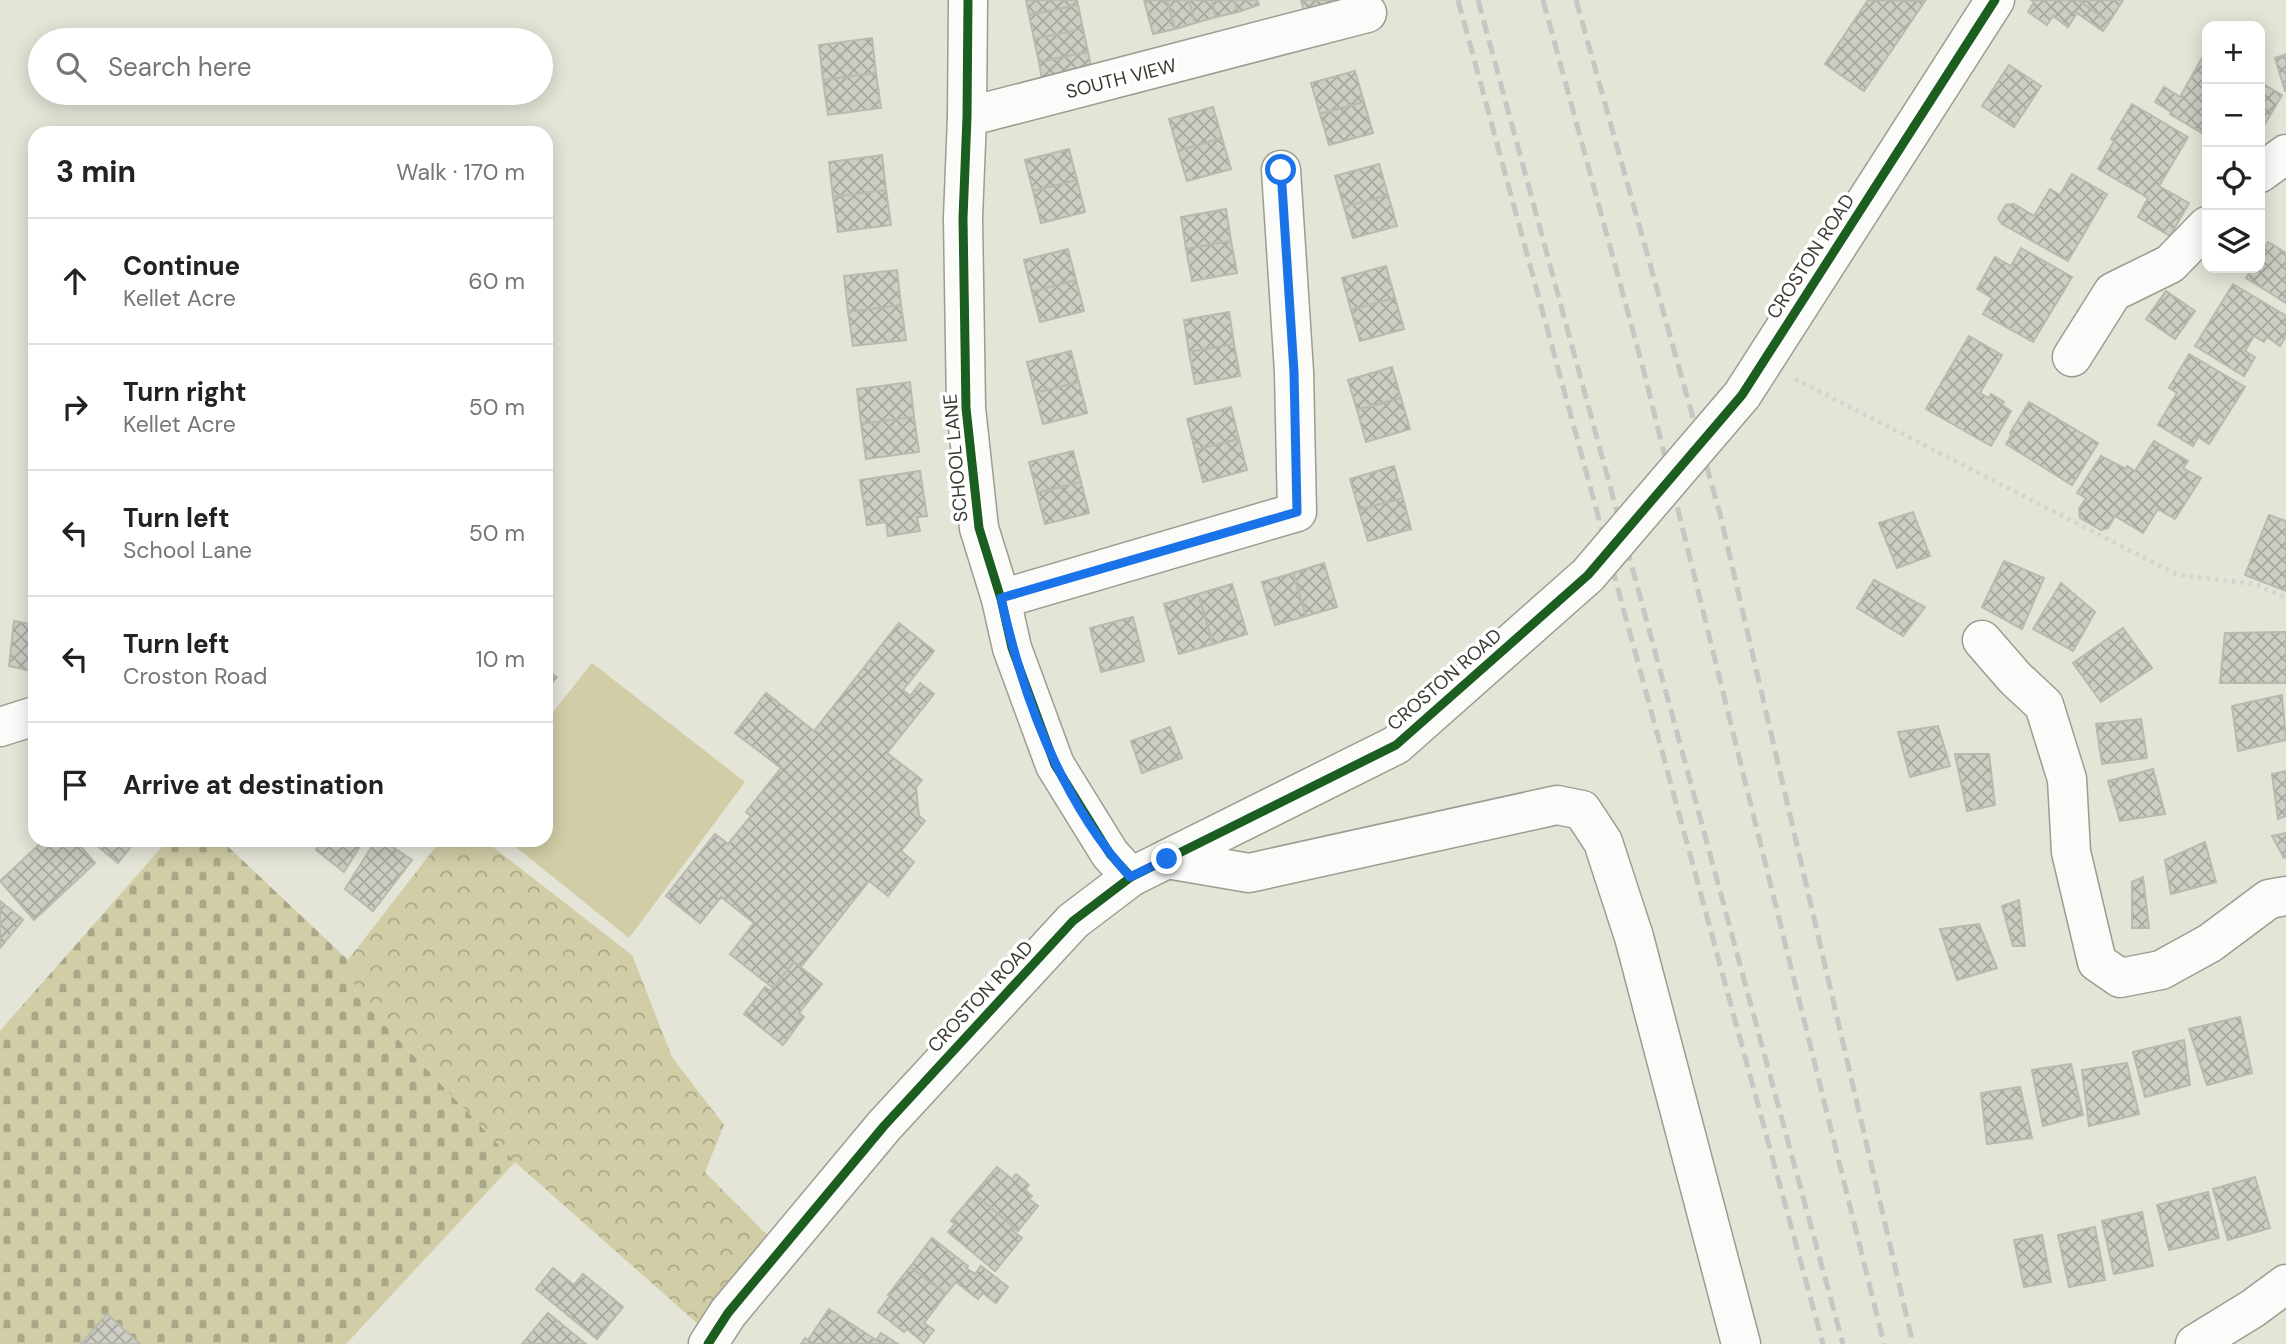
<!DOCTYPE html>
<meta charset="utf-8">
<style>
:root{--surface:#fff;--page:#f6f6f6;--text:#222;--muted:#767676;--line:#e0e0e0}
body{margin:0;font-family:"DM Sans",sans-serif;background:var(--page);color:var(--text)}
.controls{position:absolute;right:21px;top:21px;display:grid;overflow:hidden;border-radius:14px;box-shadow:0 4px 18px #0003}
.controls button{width:63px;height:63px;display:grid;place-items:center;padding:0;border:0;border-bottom:2px solid var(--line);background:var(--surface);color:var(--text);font:35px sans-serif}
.stop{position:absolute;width:21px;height:21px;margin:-16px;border:5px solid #1a73e8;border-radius:50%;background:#fff}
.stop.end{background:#1a73e8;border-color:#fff;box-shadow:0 2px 7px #0008}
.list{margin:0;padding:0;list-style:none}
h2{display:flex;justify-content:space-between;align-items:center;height:91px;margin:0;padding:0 28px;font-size:30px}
h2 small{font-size:23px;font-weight:400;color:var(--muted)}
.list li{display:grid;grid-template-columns:46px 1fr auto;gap:21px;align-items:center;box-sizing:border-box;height:126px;padding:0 28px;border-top:2px solid var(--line)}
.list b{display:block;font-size:26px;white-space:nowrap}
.list p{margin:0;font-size:23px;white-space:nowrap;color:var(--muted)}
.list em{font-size:23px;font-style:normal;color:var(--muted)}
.icon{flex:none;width:38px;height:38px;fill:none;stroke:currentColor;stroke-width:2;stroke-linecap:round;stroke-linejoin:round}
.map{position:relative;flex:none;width:2286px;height:1344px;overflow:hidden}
.search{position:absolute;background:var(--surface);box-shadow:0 4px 18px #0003;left:28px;top:28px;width:525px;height:77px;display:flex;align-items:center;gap:18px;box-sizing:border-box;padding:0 24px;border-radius:38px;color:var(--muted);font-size:26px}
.panel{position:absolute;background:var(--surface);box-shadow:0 4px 18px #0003;left:28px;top:126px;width:525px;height:721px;border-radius:21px}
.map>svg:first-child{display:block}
.cemetery{fill:url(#cemetery-stones)}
.park{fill:url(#park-crowns)}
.garden{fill:#d0cda7}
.building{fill:url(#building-cross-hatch);stroke:#b9b9ae;stroke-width:2}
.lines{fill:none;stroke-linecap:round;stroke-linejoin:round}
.minor-casing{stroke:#9c9c92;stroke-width:41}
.path{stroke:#d4d4d0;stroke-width:4.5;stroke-dasharray:3.5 5;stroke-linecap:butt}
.minor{stroke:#fbfbf9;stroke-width:38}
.rail{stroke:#c6c6c3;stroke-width:5;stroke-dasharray:14 7;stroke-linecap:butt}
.minor-bridge-casing{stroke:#9c9c92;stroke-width:41;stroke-linecap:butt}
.minor-bridge{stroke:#fbfbf9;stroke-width:38}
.cycleway-casing{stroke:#fff;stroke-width:13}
.cycleway{stroke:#1b5e20;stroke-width:9}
.route{stroke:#1a73e8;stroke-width:9}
.labels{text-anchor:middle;stroke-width:7;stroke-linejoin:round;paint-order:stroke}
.street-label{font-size:19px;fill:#3b3a31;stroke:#fff}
</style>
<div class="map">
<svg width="2286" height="1344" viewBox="0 0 2286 1344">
<defs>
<pattern id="cemetery-stones" width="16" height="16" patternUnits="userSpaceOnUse" patternTransform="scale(1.75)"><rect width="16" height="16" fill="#d0cda7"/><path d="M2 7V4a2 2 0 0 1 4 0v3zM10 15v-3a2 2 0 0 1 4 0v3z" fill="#aaa789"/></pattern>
<pattern id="park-crowns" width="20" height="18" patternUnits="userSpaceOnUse" patternTransform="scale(1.75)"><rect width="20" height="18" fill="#d0cda7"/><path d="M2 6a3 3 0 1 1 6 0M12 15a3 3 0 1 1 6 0" fill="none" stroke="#aaa789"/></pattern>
<pattern id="building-cross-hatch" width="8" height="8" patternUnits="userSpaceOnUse" patternTransform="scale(1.75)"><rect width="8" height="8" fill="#cdcdc3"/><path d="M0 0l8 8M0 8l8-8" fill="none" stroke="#a8a79f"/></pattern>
</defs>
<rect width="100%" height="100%" fill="#e4e4d7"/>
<!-- cemetery -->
<polygon class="cemetery" points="168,840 221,840 348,960 357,996 515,1162 346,1344 0,1344 0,1031"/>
<!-- park -->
<polygon class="park" points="441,840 484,840 632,955 672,1057 724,1125 705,1172 772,1240 707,1332 515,1162 357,996 348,960"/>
<!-- garden -->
<polygon class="garden" points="592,663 745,782 629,938 507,840 546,840 546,721"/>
<!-- building -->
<g class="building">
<polygon points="1026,0 1077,0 1078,5 1029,15"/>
<polygon points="1144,0 1167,0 1175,29 1153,34"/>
<polygon points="1167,0 1189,0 1195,23 1175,29"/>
<polygon points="1189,0 1212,0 1216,17 1195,23"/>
<polygon points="1212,0 1234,0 1238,12 1216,17"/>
<polygon points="1234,0 1257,0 1259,5 1238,12"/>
<polygon points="1301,0 1346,0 1306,17"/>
<polygon points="1868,0 1925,1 1864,91 1825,64"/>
<polygon points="2031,0 2078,0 2109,22 2103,31 2077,13 2068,27 2053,16 2047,25 2028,12 2034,2"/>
<polygon points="2078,0 2123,0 2109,22"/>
<polygon points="1078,5 1083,29 1034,39 1029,15"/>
<polygon points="1083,29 1088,52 1039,62 1034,39"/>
<polygon points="872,38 876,73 823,80 819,45"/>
<polygon points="2206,51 2207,52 2207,136 2170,114 2171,112 2155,102 2164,87 2180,97"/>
<polygon points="1088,52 1093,76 1043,86 1039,62"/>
<polygon points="2286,54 2286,91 2285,91 2275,58"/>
<polygon points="2009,65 2041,86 2014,127 1982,106"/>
<polygon points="1355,71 1364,102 1320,114 1311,83"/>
<polygon points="876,73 881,108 828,115 823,80"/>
<polygon points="2260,82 2282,95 2263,127 2260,125"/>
<polygon points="1364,102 1373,133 1329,145 1320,114"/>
<polygon points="2132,104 2188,137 2159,186 2189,203 2170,236 2138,217 2148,198 2098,169 2114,141 2111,139"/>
<polygon points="1213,107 1222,138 1178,151 1169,119"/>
<polygon points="1222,138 1231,169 1187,181 1178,151"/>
<polygon points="1069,149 1077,180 1033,191 1025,160"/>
<polygon points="882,155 886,190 833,197 829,162"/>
<polygon points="1379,164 1388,195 1344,207 1335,176"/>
<polygon points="2072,174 2107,194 2068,261 2002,224 1998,218 2006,205 2014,204 2034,216 2050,189 2060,195"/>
<polygon points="1077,180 1085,212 1041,223 1033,191"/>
<polygon points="886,190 891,225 838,232 833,197"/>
<polygon points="1388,195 1397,226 1353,238 1344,207"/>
<polygon points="1226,209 1231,241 1186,249 1181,217"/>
<polygon points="1231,241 1237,273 1192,281 1186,249"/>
<polygon points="2268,242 2286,253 2286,303 2246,278 2252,268 2260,268 2260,255"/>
<polygon points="2021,248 2072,277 2033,342 1983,314 1992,298 1977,289 1995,257 2011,266"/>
<polygon points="1068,249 1076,280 1032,292 1024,260"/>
<polygon points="1386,266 1395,298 1351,310 1342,278"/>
<polygon points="897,270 901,305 848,312 844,276"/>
<polygon points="1076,280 1084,311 1040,322 1032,292"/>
<polygon points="2233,284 2286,316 2286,336 2280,346 2267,337 2264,342 2254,336 2245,351 2255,357 2244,376 2195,346"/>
<polygon points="2166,291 2195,311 2175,339 2146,319"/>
<polygon points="1395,298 1404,329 1360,341 1351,310"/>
<polygon points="901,305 906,340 853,346 848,312"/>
<polygon points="1229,312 1234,344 1189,352 1184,320"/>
<polygon points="1969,336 2002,355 1980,393 1989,398 1991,394 2004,402 2002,405 2011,411 1991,446 1926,409"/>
<polygon points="1234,344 1240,376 1195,384 1189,352"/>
<polygon points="1071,351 1079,382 1035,393 1027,362"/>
<polygon points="2189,354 2245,387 2209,444 2198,437 2193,446 2158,425 2177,393 2169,388"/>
<polygon points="1392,367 1401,398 1357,410 1348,380"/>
<polygon points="910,382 914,417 861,424 857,389"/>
<polygon points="1079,382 1087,413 1043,424 1035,393"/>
<polygon points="1401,398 1410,429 1366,442 1357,410"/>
<polygon points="2029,402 2098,443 2072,485 2006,444 2012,434 2010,433"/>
<polygon points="1231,407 1239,439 1195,450 1187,419"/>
<polygon points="914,417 919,452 866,459 861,424"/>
<polygon points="1239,439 1247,470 1203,482 1195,450"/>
<polygon points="2154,441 2188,461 2183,468 2201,478 2175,519 2158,509 2143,533 2115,516 2108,528 2101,530 2080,518 2079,509 2086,498 2077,493 2101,456 2126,469 2127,466 2135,471"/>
<polygon points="1073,451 1081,482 1037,493 1029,462"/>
<polygon points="1394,466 1403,498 1359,510 1350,479"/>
<polygon points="920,471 927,516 917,517 920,531 888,536 886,522 867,525 860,480"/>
<polygon points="1081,482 1089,513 1045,524 1037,493"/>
<polygon points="1403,498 1411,529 1368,541 1359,510"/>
<polygon points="1913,512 1930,556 1897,568 1879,523"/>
<polygon points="2269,515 2286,521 2286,591 2245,575"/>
<polygon points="2004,561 2044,578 2022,629 1982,607"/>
<polygon points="1324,563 1337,607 1306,616 1293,573"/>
<polygon points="1293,573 1306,616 1275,625 1262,582"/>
<polygon points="1874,580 1925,607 1903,636 1857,608"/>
<polygon points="2061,583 2095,612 2073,651 2033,629"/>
<polygon points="1232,584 1247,634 1213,644 1198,594"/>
<polygon points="1198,594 1213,644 1179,654 1164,604"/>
<polygon points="1133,617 1144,661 1101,672 1090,628"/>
<polygon points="14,621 35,625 35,672 9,666"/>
<polygon points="899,623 934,651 903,690 910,696 920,683 934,694 887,753 922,780 916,787 919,816 925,821 901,851 914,862 888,896 869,881 801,967 794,962 773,988 730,954 754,923 721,897 700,923 666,896 715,834 728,844 751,816 746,812 781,768 735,733 766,693 814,731"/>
<polygon points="2123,628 2152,668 2101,702 2073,663"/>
<polygon points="2286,632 2286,683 2220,683 2225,633"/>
<polygon points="546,670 557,677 546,691"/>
<polygon points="2282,695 2286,740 2238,751 2232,706"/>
<polygon points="2141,719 2147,758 2102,764 2096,724"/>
<polygon points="1938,726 1950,766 1910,777 1898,732"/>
<polygon points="1170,727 1182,758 1142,773 1131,741"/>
<polygon points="1955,754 1989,754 1995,805 1967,811"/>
<polygon points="2153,769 2165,814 2120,821 2108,781"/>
<polygon points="2286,771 2286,816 2278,819 2272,774"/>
<polygon points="2286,833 2286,857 2284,858 2272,836"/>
<polygon points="44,840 75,840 95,863 34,920 0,881"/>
<polygon points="90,840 136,840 118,863"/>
<polygon points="321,840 364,840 344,872 316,850"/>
<polygon points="376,840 382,840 412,860 373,911 345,889"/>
<polygon points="2205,842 2216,882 2171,894 2165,860"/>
<polygon points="2143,877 2149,928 2132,928 2132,882"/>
<polygon points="2019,900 2025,946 2013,946 2002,906"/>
<polygon points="0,901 23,920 0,948"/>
<polygon points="1979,924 1997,968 1957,980 1940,929"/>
<polygon points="794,962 822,984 799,1013 804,1017 783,1045 744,1014 765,987 771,991"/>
<polygon points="2240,1017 2252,1073 2207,1085 2189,1029"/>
<polygon points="2184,1040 2190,1085 2145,1097 2133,1052"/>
<polygon points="2127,1063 2139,1114 2089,1126 2082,1070"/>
<polygon points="2071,1064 2083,1115 2043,1126 2032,1070"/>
<polygon points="2020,1087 2032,1138 1987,1144 1981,1093"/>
<polygon points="997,1167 1012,1179 1016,1174 1029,1185 1025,1190 1032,1196 1029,1199 1038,1206 1018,1231 974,1194"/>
<polygon points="2255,1177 2270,1228 2228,1240 2213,1189"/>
<polygon points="2208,1192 2219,1238 2169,1250 2157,1205"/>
<polygon points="974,1194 1016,1229 1013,1231 1022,1238 995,1271 948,1232 955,1224 951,1221"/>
<polygon points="2142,1212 2153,1266 2114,1274 2102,1221"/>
<polygon points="2095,1227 2105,1280 2069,1287 2058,1235"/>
<polygon points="2042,1235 2051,1282 2024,1287 2014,1240"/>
<polygon points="932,1238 968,1266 966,1268 975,1274 981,1266 1008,1287 996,1303 983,1293 978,1299 956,1282 946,1294 910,1267"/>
<polygon points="910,1267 946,1294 924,1323 934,1330 924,1343 907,1329 904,1332 878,1312 890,1296 888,1295"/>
<polygon points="553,1268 574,1285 583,1274 623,1307 597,1339 536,1289"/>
<polygon points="829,1309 876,1340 881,1333 898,1344 801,1344 805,1338 808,1340"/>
<polygon points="548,1313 586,1344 522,1344"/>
<polygon points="107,1314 140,1344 81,1344"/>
</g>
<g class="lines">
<defs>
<g id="minor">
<polyline points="968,0 967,117 963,218 966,408 979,528 1001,599 1012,648 1055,765 1110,854 1131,877"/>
<polyline points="967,117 1367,13"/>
<polyline points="2260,173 2286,154"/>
<polyline points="2072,357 2113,292 2170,264 2207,226"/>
<polyline points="1742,395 1995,0"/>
<polyline points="1001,599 1297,512 1294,372 1281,170"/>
<polyline points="1982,640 2015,678 2044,705 2067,779 2071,852 2097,962 2120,978 2161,970 2210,943 2269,899 2286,896"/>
<polyline points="0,727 35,716"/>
<polyline points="1167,859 1249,873 1557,805 1582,810 1603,842 1634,937 1741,1344"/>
<polyline points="708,1344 728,1313 884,1126 1073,921 1131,877 1396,745 1588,575"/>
<polyline points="2195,1344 2252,1309 2286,1284"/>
</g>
</defs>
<!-- minor casing -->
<use href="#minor" class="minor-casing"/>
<!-- path -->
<polyline class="path" points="1795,379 2178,575 2255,584 2286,598"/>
<!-- minor -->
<use href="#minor" class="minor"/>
<!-- rail -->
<g class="rail">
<polyline points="1458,0 1823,1344"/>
<polyline points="1478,0 1843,1344"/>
<polyline points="1543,0 1643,368 1884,1344"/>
<polyline points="1576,0 1720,514 1913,1344"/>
</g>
<defs>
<polyline id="minor-bridge" points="1588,575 1742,395"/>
</defs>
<!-- minor-bridge casing -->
<use href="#minor-bridge" class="minor-bridge-casing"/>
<!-- minor-bridge -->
<use href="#minor-bridge" class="minor-bridge"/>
<defs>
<g id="cycleway">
<polyline points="968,0 967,117 963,218 966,408 979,528 1001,599 1012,648 1055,765 1110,854 1131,877"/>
<polyline points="708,1344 728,1313 884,1126 1073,921 1131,877 1396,745 1588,575 1742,395 1995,0"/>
</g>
</defs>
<!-- cycleway casing -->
<use href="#cycleway" class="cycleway-casing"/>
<!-- cycleway -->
<use href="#cycleway" class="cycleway"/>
</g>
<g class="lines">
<!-- route -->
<path class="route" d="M 1167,859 L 1130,877 C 1061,801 1023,698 1001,598 L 1297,512 L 1294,372 L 1281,170"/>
</g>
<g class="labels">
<!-- street labels -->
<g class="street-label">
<text transform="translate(1121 78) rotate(-14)" y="7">SOUTH VIEW</text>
<text transform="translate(1810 256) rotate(-57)" y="7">CROSTON ROAD</text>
<text transform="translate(955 458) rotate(-95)" y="7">SCHOOL LANE</text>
<text transform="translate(1444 679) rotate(-41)" y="7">CROSTON ROAD</text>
<text transform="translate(980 996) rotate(-47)" y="7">CROSTON ROAD</text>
</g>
</g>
</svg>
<div class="controls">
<button>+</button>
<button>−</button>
<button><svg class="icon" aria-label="locate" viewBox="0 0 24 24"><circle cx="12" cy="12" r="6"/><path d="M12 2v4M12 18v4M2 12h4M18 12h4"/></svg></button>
<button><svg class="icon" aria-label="layers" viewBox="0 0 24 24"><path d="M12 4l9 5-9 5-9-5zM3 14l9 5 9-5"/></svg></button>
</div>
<div class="stop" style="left:1281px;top:170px"></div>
<div class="stop end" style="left:1167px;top:859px"></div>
<div class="search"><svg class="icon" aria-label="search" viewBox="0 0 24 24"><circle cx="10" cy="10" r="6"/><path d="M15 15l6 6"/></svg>Search here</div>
<section class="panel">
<h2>3 min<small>Walk · 170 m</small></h2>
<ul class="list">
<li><svg class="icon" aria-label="ahead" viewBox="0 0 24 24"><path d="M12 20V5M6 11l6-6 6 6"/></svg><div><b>Continue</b><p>Kellet Acre</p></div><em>60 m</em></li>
<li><svg class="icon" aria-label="right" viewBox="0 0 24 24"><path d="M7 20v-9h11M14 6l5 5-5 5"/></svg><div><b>Turn right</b><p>Kellet Acre</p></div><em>50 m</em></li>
<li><svg class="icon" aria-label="left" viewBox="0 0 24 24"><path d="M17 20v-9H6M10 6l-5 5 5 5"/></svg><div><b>Turn left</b><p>School Lane</p></div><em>50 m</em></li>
<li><svg class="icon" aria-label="left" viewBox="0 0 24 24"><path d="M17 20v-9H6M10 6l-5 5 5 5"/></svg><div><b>Turn left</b><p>Croston Road</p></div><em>10 m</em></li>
<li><svg class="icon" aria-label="arrive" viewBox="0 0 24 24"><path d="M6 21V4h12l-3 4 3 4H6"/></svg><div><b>Arrive at destination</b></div></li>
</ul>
</section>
</div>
